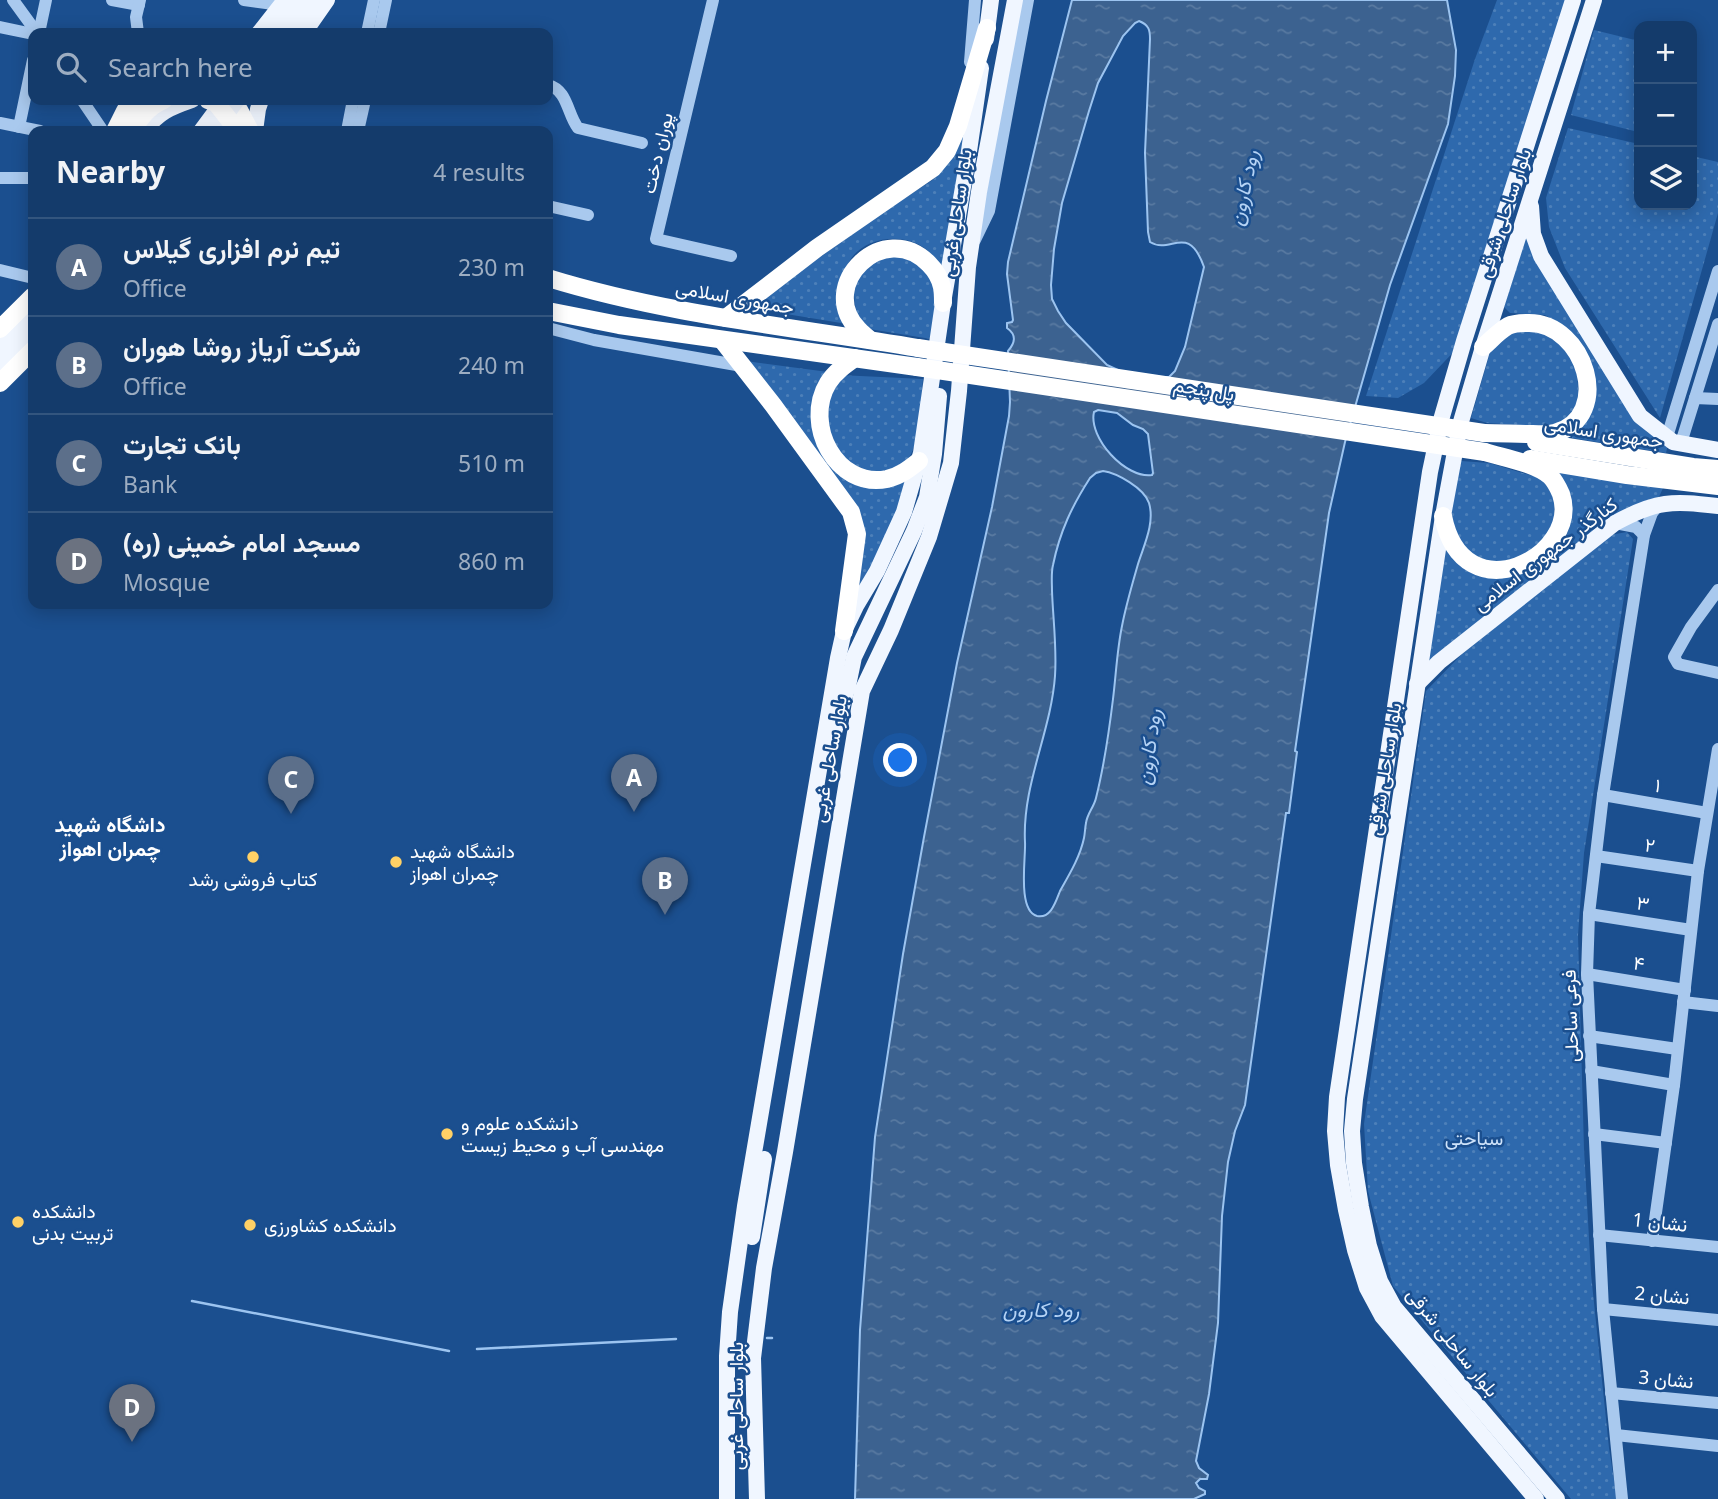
<!DOCTYPE html>
<meta charset="utf-8">
<style>
:root{--surface:#143b6b;--page:#214673;--text:#f1f3f6;--muted:#9dadc1;--line:#33557e;--accent:#8bbbb9}
body{margin:0;font-family:"Noto Sans",Vazirmatn,sans-serif;background:var(--page);color:var(--text)}
.controls{position:absolute;right:21px;top:21px;display:grid;overflow:hidden;border-radius:14px;box-shadow:0 4px 18px #0003}
.controls button{width:63px;height:63px;display:grid;place-items:center;padding:0;border:0;border-bottom:2px solid var(--line);background:var(--surface);color:var(--text);font:35px sans-serif}
.you{position:absolute;left:901px;top:761px;width:24px;height:24px;margin:-18px;border:5px solid #fff;border-radius:50%;background:#1a73e8;box-shadow:0 0 0 10px #1a73e833}
.badge{display:grid;place-items:center;width:46px;height:46px;border-radius:50%;background:var(--accent);color:#fff;font-size:23px;font-weight:700}
.pin{position:absolute;translate:-50% -58px;filter:drop-shadow(0 2px 4px #0008)}
.pin::after{content:'';position:absolute;top:37px;width:24px;height:21px;background:inherit;clip-path:polygon(0 0,100% 0,50% 100%)}
.list{margin:0;padding:0;list-style:none}
h2{display:flex;justify-content:space-between;align-items:center;height:91px;margin:0;padding:0 28px;font-size:30px}
h2 small{font-size:23px;font-weight:400;color:var(--muted)}
.list li{display:grid;grid-template-columns:46px 1fr auto;gap:21px;align-items:center;box-sizing:border-box;height:98px;padding:0 28px;border-top:2px solid var(--line)}
.list b{display:block;font-size:26px;white-space:nowrap}
.list p{margin:0;font-size:23px;white-space:nowrap;color:var(--muted)}
.list em{font-size:23px;font-style:normal;color:var(--muted)}
.icon{flex:none;width:38px;height:38px;fill:none;stroke:currentColor;stroke-width:2;stroke-linecap:round;stroke-linejoin:round}
.map{position:relative;flex:none;width:1718px;height:1499px;overflow:hidden}
.search{position:absolute;background:var(--surface);box-shadow:0 4px 18px #0003;left:28px;top:28px;width:525px;height:77px;display:flex;align-items:center;gap:18px;box-sizing:border-box;padding:0 24px;border-radius:14px;color:var(--muted);font-size:26px}
.panel{position:absolute;background:var(--surface);box-shadow:0 4px 18px #0003;left:28px;top:126px;width:525px;height:483px;border-radius:14px}
.map>svg:first-child{display:block}
.green{fill:url(#green-dots)}
.water{fill:url(#water-ripples);stroke:#9cc4f0;stroke-width:2;fill-rule:evenodd}
.lines{fill:none;stroke-linecap:round;stroke-linejoin:round}
.stream{stroke:#9cc4f0;stroke-width:2.5}
.minor{stroke:#a9c9ee;stroke-width:12}
.major{stroke:#f0f6ff;stroke-width:16}
.highway{stroke:#fff;stroke-width:18}
.major-bridge{stroke:#f0f6ff;stroke-width:16}
.highway-bridge{stroke:#fff;stroke-width:18}
.poi-dot{fill:#ffd166;stroke:#1b4f8f;stroke-width:2.5}
.labels{text-anchor:middle;stroke-width:5;stroke-linejoin:round;paint-order:stroke}
.street-label{font-size:19px;fill:#fff;stroke:#1b4f8f}
.poi-label{font-size:19px;fill:#fff;stroke:#1b4f8f;text-anchor:start}
.park-label{font-size:19px;fill:#cfe3fa;stroke:#1b4f8f}
.water-label{font-size:21px;font-style:italic;fill:#b5d3f5;stroke:#1b4f8f}
.neighbourhood-label{font-size:21px;font-weight:bold;fill:#fff;stroke:#1b4f8f}
</style>
<div class="map">
<svg width="1718" height="1499" viewBox="0 0 1718 1499">
<defs>
<pattern id="green-dots" width="8" height="8" patternUnits="userSpaceOnUse" patternTransform="scale(1.75)"><rect width="8" height="8" fill="#2e69ad"/><path d="M2 2h.1M6 6h.1" fill="none" stroke="#4d80b9" stroke-width="1.8" stroke-linecap="round"/></pattern>
<pattern id="water-ripples" width="26" height="14" patternUnits="userSpaceOnUse" patternTransform="scale(1.75)"><rect width="26" height="14" fill="#3c6290"/><path d="M2 4q2-2 4 0t4 0M15 11q2-2 4 0t4 0" fill="none" stroke="#597aa1"/></pattern>
</defs>
<rect width="100%" height="100%" fill="#1b4f8f"/>
<!-- green -->
<g class="green">
<polygon points="1497,0 1573,0 1464,341 1424,383 1398,398 1366,396 1475,59"/>
<polygon points="1594,30 1639,41 1638,132 1571,115"/>
<path d="M 968,108 L 943,283 C 940,273 937,260 930,253 C 908,229 856,236 846,269 C 843,281 846,310 847,324 L 749,308 L 875,218 L 934,179 L 946,164 Z"/>
<polygon points="1568,128 1639,144 1639,205 1692,205 1692,156 1718,162 1718,213 1660,418 1565,268 1549,227 1546,198"/>
<polygon points="1526,237 1635,417 1647,432 1668,444 1666,453 1572,438 1575,430 1588,357 1571,331 1545,315 1510,313 1504,307"/>
<polygon points="876,253 922,261 934,286 937,303 931,339 863,328 856,313 854,295 858,270"/>
<polygon points="1529,330 1553,335 1576,365 1579,396 1574,413 1561,425 1549,427 1487,423 1471,418 1491,349 1509,333"/>
<polygon points="745,361 828,372 819,391 842,475 852,483 866,487 913,473 881,552 851,604 863,545"/>
<path d="M 839,375 L 923,379 C 921,400 920,447 906,462 C 901,468 890,472 882,476 L 847,465 C 839,451 826,434 827,418 C 827,404 834,388 839,375 Z"/>
<polygon points="1461,461 1489,463 1540,478 1554,493 1554,529 1523,560 1485,564 1455,540 1450,519"/>
<path d="M 1550,468 L 1663,488 L 1658,499 L 1423,673 L 1443,541 C 1449,550 1454,561 1463,567 C 1491,587 1524,577 1548,558 C 1553,555 1558,552 1561,547 C 1572,529 1574,504 1564,485 C 1561,479 1555,473 1550,468 Z"/>
<polygon points="1627,532 1633,539 1584,853 1578,935 1584,1149 1591,1274 1609,1448 1617,1499 1571,1499 1393,1286 1368,1191 1364,1124 1426,691 1461,655 1610,535"/>
</g>
<!-- water -->
<path class="water" d="M 1072,0 L 1447,0 L 1456,50 L 1455,76 L 1448,124 L 1390,285 L 1345,442 L 1329,513 L 1295,751 L 1297,752 L 1289,813 L 1286,813 L 1245,1105 L 1235,1131 L 1228,1162 L 1222,1216 L 1218,1323 L 1209,1394 L 1196,1461 L 1199,1468 L 1208,1475 L 1207,1479 L 1200,1479 L 1196,1483 L 1199,1488 L 1205,1491 L 1205,1494 L 1194,1499 L 855,1499 L 860,1330 L 875,1137 L 903,954 L 924,837 L 957,663 L 992,507 L 1009,416 L 1010,402 L 1008,351 C 1015,343 1017,335 1007,328 L 1007,323 L 1012,322 L 1013,320 L 1007,274 L 1008,262 L 1046,101 ZM 1139,21 C 1149,25 1150,30 1150,39 L 1145,153 L 1148,232 L 1150,242 C 1171,255 1188,222 1204,267 L 1185,347 L 1175,371 L 1169,377 L 1161,377 L 1120,371 L 1107,365 L 1066,323 L 1058,311 L 1052,299 L 1051,285 L 1054,249 L 1062,203 L 1089,111 L 1098,83 L 1123,36 L 1135,23 ZM 1098,410 L 1117,413 L 1133,425 L 1143,429 L 1148,434 L 1153,473 L 1152,475 C 1126,479 1088,438 1094,412 ZM 1103,471 C 1117,473 1144,488 1149,503 C 1155,523 1144,545 1138,564 C 1132,585 1126,605 1122,626 C 1117,650 1116,675 1113,699 C 1109,732 1104,766 1096,798 C 1094,807 1087,814 1086,823 C 1085,828 1085,833 1084,838 C 1080,857 1069,875 1060,891 C 1056,901 1051,919 1037,916 C 1017,911 1026,857 1025,842 C 1022,785 1051,732 1055,676 C 1057,648 1053,619 1052,591 C 1052,582 1051,573 1053,565 C 1060,531 1072,506 1090,478 L 1096,473 Z"/>
<g class="lines">
<!-- stream -->
<g class="stream">
<polyline points="192,1301 449,1351"/>
<polyline points="767,1338 772,1338"/>
<polyline points="477,1349 676,1339"/>
</g>
<!-- minor -->
<g class="minor">
<polyline points="13,0 37,33"/>
<polyline points="112,0 139,5"/>
<polyline points="244,0 281,5"/>
<polyline points="713,0 656,239 731,256"/>
<polyline points="0,27 33,34"/>
<polyline points="39,33 46,0"/>
<polyline points="138,33 136,17 140,0"/>
<polyline points="367,33 374,0"/>
<polyline points="379,33 386,0"/>
<polyline points="970,62 975,0"/>
<path d="M 548,85 C 568,90 567,114 578,128 L 642,143"/>
<polyline points="82,100 101,128 101,131"/>
<polyline points="0,123 40,131"/>
<polyline points="19,127 33,60"/>
<polyline points="347,131 353,100"/>
<polyline points="358,131 365,100"/>
<polyline points="0,178 33,178"/>
<polyline points="548,206 588,215"/>
<polyline points="975,240 989,211 1028,0"/>
<polyline points="0,270 33,278"/>
<polyline points="548,328 594,340 742,366"/>
<polyline points="1695,398 1718,399"/>
<polyline points="1667,437 1718,271"/>
<polyline points="1681,443 1718,324"/>
<polyline points="1615,523 1636,527 1644,535"/>
<polyline points="1718,590 1691,627 1674,657 1678,664 1718,673"/>
<polyline points="1603,795 1707,813"/>
<polyline points="1596,856 1698,871"/>
<polyline points="1589,914 1691,930"/>
<polyline points="1587,974 1685,990"/>
<polyline points="1683,1002 1718,1006"/>
<polyline points="1589,1036 1677,1049"/>
<polyline points="1591,1071 1674,1085"/>
<polyline points="1594,1134 1666,1143"/>
<polyline points="1599,1235 1718,1247"/>
<polyline points="1652,1241 1674,1085 1698,871 1718,749"/>
<polyline points="1603,1309 1718,1320"/>
<polyline points="1611,1393 1718,1403"/>
<polyline points="1616,1435 1718,1446"/>
<polyline points="1622,1499 1603,1309 1587,974 1589,914 1603,795 1644,535 1652,513 1659,504"/>
</g>
<!-- major -->
<g class="major">
<polyline points="259,33 285,0"/>
<polyline points="274,33 297,0"/>
<polyline points="287,33 312,0"/>
<polyline points="304,33 327,0"/>
<polyline points="986,39 991,0"/>
<path d="M 144,131 C 159,112 169,108 192,100"/>
<polyline points="201,131 224,100"/>
<polyline points="255,131 258,109 261,100"/>
<polyline points="1531,206 1533,234 1541,256 1640,416 1673,442 1718,450"/>
<polyline points="0,348 33,316"/>
<polyline points="0,365 33,333"/>
<path d="M 1417,684 L 1439,662 L 1615,523 C 1657,500 1672,501 1718,506"/>
<polyline points="834,732 848,686 854,657 914,531 927,497 934,454 939,396"/>
<polyline points="752,1237 764,1159"/>
<polyline points="727,1499 727,1356 730,1312 745,1206 838,658 844,631 856,606 877,571 904,512 921,453 943,303 968,158 981,68"/>
<polyline points="757,1499 753,1358 764,1268 785,1152 862,691 891,630 929,537 951,463 959,391 968,267 979,192 1015,0"/>
<polyline points="1536,1499 1382,1316 1367,1288 1355,1250 1346,1210 1338,1165 1335,1131 1337,1097 1430,472 1441,420 1464,341 1573,0"/>
<polyline points="1557,1499 1394,1307 1380,1281 1369,1246 1361,1207 1354,1163 1352,1131 1355,1099 1443,516 1460,425 1483,347 1594,0"/>
</g>
<!-- highway -->
<g class="highway">
<polyline points="225,100 239,110 250,131"/>
<polyline points="115,131 125,111 137,100"/>
<path d="M 132,131 C 140,118 149,106 164,100"/>
<path d="M 548,278 C 668,315 794,327 918,348"/>
<polyline points="548,311 619,325 917,367"/>
<polyline points="726,318 817,248 933,168 947,151 958,126 987,28"/>
<polyline points="0,329 33,296"/>
<polyline points="722,340 773,405 851,512 857,534 844,631"/>
<path d="M 870,340 C 866,336 861,333 858,329 C 816,285 884,218 929,264 C 935,270 940,278 942,287 C 943,292 943,298 943,303"/>
<path d="M 1483,347 C 1491,340 1499,331 1508,326 C 1514,323 1522,323 1529,323 C 1585,323 1614,416 1555,433 C 1548,435 1540,434 1533,434 C 1517,434 1501,433 1484,433"/>
<path d="M 855,358 C 845,365 835,372 828,383 C 803,424 836,489 887,479 C 900,476 909,469 919,461"/>
<polyline points="0,383 33,350"/>
<polyline points="1536,442 1693,467 1718,469"/>
<polyline points="1530,459 1627,475 1718,486"/>
<path d="M 1443,516 C 1463,617 1582,556 1561,494 C 1558,487 1555,481 1550,476 C 1535,463 1504,458 1485,452"/>
</g>
<!-- major-bridge -->
<polyline class="major-bridge" points="214,131 237,100"/>
<!-- highway-bridge -->
<g class="highway-bridge">
<polyline points="208,100 216,103 238,131"/>
<polyline points="918,348 1484,433"/>
<polyline points="917,367 1485,452"/>
</g>
</g>
<!-- markers -->
<g class="poi-dot">
<circle cx="253" cy="857" r="7"/>
<circle cx="396" cy="862" r="7"/>
<circle cx="447" cy="1134" r="7"/>
<circle cx="18" cy="1222" r="7"/>
<circle cx="250" cy="1225" r="7"/>
</g>
<g class="labels">
<!-- street labels -->
<g class="street-label">
<text transform="translate(657 153) rotate(-77)" y="7">پوران دخت</text>
<text transform="translate(956 213) rotate(-82)" y="7">بلوار ساحلی غربی</text>
<text transform="translate(1504 213) rotate(-72)" y="7">بلوار ساحلی شرقی</text>
<text transform="translate(735 297) rotate(10)" y="7">جمهوری اسلامی</text>
<text transform="translate(1204 389) rotate(9)" y="7">پل پنجم</text>
<text transform="translate(1604 432) rotate(9)" y="7">جمهوری اسلامی</text>
<text transform="translate(1545 554) rotate(-37)" y="7">کنارگذر جمهوری اسلامی</text>
<text transform="translate(829 759) rotate(-80)" y="7">بلوار ساحلی غربی</text>
<text transform="translate(1384 769) rotate(-81)" y="7">بلوار ساحلی شرقی</text>
<text transform="translate(1658 785) rotate(10)" y="7">۱</text>
<text transform="translate(1650 845) rotate(8)" y="7">۲</text>
<text transform="translate(1643 903) rotate(9)" y="7">۳</text>
<text transform="translate(1639 963) rotate(9)" y="7">۴</text>
<text transform="translate(1570 1016) rotate(-92)" y="7">فرعی ساحلی</text>
<text transform="translate(1660 1222) rotate(6)" y="7">نشان 1</text>
<text transform="translate(1662 1295) rotate(5)" y="7">نشان 2</text>
<text transform="translate(1453 1342) rotate(51)" y="7">بلوار ساحلی شرقی</text>
<text transform="translate(1666 1379) rotate(5)" y="7">نشان 3</text>
<text transform="translate(736 1406) rotate(-90)" y="7">بلوار ساحلی غربی</text>
</g>
<!-- poi labels -->
<g class="poi-label">
<text x="410" y="858">دانشگاه شهید<tspan x="410" dy="22">چمران اهواز</tspan></text>
<text x="253" y="886" text-anchor="middle">کتاب فروشی رشد</text>
<text x="461" y="1130">دانشکده علوم و<tspan x="461" dy="22">مهندسی آب و محیط زیست</tspan></text>
<text x="32" y="1218">دانشکده<tspan x="32" dy="22">تربیت بدنی</tspan></text>
<text x="264" y="1232">دانشکده کشاورزی</text>
</g>
<!-- park labels -->
<g class="park-label">
<text x="1474" y="1145">سیاحتی</text>
</g>
<!-- water labels -->
<g class="water-label">
<text transform="translate(1244 188) rotate(-78)" y="7">رود کارون</text>
<text transform="translate(1149 747) rotate(-82)" y="7">رود کارون</text>
<text x="1041" y="1317">رود کارون</text>
</g>
<!-- neighbourhood labels -->
<g class="neighbourhood-label">
<text x="110" y="832">داشگاه شهید<tspan x="110" dy="24">چمران اهواز</tspan></text>
</g>
</g>
</svg>
<div class="controls">
<button>+</button>
<button>−</button>
<button><svg class="icon" aria-label="layers" viewBox="0 0 24 24"><path d="M12 4l9 5-9 5-9-5zM3 14l9 5 9-5"/></svg></button>
</div>
<div class="you"></div>
<div class="pin badge" style="left:634px;top:812px;background:#5c6f8a">A</div>
<div class="pin badge" style="left:665px;top:915px;background:#5c6f8a">B</div>
<div class="pin badge" style="left:291px;top:814px;background:#5c6f8a">C</div>
<div class="pin badge" style="left:132px;top:1442px;background:#6b7280">D</div>
<div class="search"><svg class="icon" aria-label="search" viewBox="0 0 24 24"><circle cx="10" cy="10" r="6"/><path d="M15 15l6 6"/></svg>Search here</div>
<section class="panel">
<h2>Nearby<small>4 results</small></h2>
<ul class="list">
<li><span class="badge" style="background:#5c6f8a">A</span><div><b>تیم نرم افزاری گیلاس</b><p>Office</p></div><em>230 m</em></li>
<li><span class="badge" style="background:#5c6f8a">B</span><div><b>شرکت آریاز روشا هوران</b><p>Office</p></div><em>240 m</em></li>
<li><span class="badge" style="background:#5c6f8a">C</span><div><b>بانک تجارت</b><p>Bank</p></div><em>510 m</em></li>
<li><span class="badge" style="background:#6b7280">D</span><div><b>مسجد امام خمینی (ره)</b><p>Mosque</p></div><em>860 m</em></li>
</ul>
</section>
</div>
